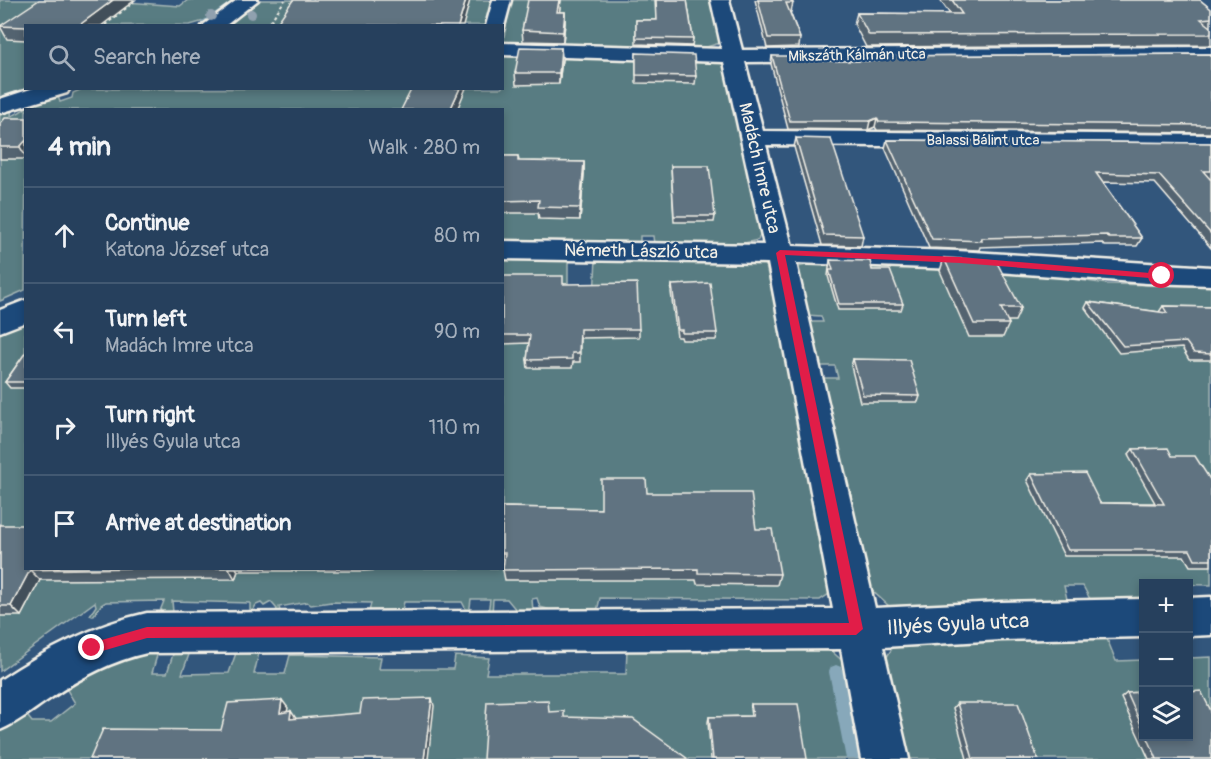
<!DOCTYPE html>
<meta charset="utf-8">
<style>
:root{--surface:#26405d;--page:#2e4763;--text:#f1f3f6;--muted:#a4afbc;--line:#425972}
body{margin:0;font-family:Pangolin,sans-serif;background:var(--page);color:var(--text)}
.controls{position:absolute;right:18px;bottom:18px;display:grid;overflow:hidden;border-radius:0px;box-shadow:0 3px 9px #0003}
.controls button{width:54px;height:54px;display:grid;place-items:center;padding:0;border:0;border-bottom:2px solid var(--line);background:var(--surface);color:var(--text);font:30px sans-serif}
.stop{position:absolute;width:18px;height:18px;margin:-14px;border:4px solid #e11d48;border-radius:50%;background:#fff}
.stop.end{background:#e11d48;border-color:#fff;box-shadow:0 2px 6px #0008}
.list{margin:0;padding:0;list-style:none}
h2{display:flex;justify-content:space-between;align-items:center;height:78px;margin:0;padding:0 24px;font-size:26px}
h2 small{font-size:20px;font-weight:400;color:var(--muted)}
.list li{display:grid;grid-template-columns:39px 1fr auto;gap:18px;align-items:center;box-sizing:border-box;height:96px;padding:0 24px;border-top:2px solid var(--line)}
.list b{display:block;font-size:22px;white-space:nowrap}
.list p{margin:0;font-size:20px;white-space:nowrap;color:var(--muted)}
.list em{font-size:20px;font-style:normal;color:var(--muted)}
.icon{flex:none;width:33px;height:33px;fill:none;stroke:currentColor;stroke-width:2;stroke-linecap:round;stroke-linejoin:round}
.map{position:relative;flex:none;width:1211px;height:759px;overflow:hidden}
.search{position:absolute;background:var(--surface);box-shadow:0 3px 9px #0003;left:24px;top:24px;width:480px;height:66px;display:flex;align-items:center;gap:15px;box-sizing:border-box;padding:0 21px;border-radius:0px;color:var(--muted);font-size:22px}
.panel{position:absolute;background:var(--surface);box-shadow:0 3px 9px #0003;left:24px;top:108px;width:480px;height:462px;border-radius:0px}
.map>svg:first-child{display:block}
.green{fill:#587c82;stroke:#a6b6b5;stroke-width:1.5}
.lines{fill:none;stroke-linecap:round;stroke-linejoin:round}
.stream{fill:#87a8ba;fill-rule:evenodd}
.minor-casing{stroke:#f4f1e8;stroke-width:5}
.path{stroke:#f4f1e8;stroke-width:2;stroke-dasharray:3 3;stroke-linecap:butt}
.minor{fill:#1f4a7a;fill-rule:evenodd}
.tree{fill:#90a1af}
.wall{fill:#53636f;stroke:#f4f1e8;stroke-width:1.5}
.shaded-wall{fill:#43505a;stroke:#f4f1e8;stroke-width:1.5}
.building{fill:#607381;stroke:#f4f1e8;stroke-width:1.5}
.route{fill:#e11d48}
.labels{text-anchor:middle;stroke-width:4.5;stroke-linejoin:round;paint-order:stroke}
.far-street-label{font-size:15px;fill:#f4f1e8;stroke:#1f4a7a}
.street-label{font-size:18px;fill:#f4f1e8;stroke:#1f4a7a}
.near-street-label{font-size:21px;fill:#f4f1e8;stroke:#1f4a7a}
</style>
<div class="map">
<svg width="1211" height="759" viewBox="0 0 1211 759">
<rect width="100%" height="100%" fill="#32567c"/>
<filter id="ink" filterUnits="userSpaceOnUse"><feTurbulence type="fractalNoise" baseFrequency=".0167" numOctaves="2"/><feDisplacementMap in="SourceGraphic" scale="12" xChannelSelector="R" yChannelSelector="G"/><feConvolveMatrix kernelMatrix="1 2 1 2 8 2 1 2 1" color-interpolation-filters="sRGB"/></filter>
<g filter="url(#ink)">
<!-- green -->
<g class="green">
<polygon points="0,0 99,0 180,6 188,0 239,0 211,19 190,25 26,26 26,88 40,89 0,100"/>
<polygon points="261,0 489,0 495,5 489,25 225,26"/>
<polygon points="511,0 712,0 720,43 703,48 507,44 503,42"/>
<path d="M 503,55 L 715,60 L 724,65 L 743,140 L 760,235 L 758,240 L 740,244 L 654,244 L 653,236 L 640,236 L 640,244 L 503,242 L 502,110 L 26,110 L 25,290 L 0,301 L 0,110 L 12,107 L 11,116 C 29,111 33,94 58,96 L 60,102 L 72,98 L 73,93 L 82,89 L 502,88 Z"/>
<polygon points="503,258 568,260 568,297 594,297 596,258 763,263 766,266 790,372 831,593 820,600 811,600 600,598 596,616 548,614 548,609 540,607 537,598 532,599 533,611 517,611 507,599 493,599 492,614 488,614 490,599 471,599 469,615 462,602 404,602 401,614 369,612 371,603 331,602 311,605 307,602 279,607 280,611 306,612 275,614 277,609 271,602 264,606 261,603 256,605 250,615 250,603 172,601 173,612 161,616 160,611 164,601 106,602 101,605 93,616 90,615 96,606 95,602 0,671 0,330 25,319 26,568 502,568"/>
<polygon points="810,264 937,267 1032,273 1107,284 1211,286 1211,585 1144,584 1143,598 1090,599 1083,586 1064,586 1067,599 889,606 869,588 861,542 817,378 838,378 835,366 819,366 804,322 823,322 821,316 805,315 794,268"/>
<polygon points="1105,634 1116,661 1143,660 1144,736 1188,736 1189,658 1211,657 1211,759 908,759 885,660 894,645"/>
<path d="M 176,645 L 191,649 L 182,674 L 229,673 L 236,653 L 259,653 L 254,674 L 285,674 L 290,655 L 381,657 L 379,669 L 453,669 L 455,656 L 489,658 L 486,674 L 626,674 L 627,649 L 828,648 L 847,665 L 868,759 L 0,759 L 0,725 L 22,709 L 32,722 L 51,722 L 75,703 L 64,685 C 93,666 124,655 158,652 L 152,673 L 167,673 Z"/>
</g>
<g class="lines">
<!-- stream -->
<g class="stream">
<polygon points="233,0 240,0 205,24 201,24 201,22"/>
<polygon points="26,88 35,88 0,100 0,96"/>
<polygon points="836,665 841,667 843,672 862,759 846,759 829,672 831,667"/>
</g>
<defs>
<g id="minor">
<polygon points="237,0 258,0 225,26 202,26"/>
<polygon points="493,0 511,0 503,30 502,26 486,26"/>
<path d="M 711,0 L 729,0 L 742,50 L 1211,47 L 1211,59 L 745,62 L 763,131 L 1211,135 L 1211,149 L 766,145 L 792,246 L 957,251 L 1211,267 L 1211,285 L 1147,283 L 957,269 L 796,263 L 875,608 L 1001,602 L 1144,599 L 1144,637 L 1001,640 L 883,647 L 909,759 L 861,759 L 841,649 L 147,653 C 111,661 81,677 51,698 C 34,709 19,722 0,730 L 0,680 C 46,650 93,625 147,613 L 833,609 L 768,263 L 502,259 L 502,241 L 764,245 L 724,62 L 502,55 L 502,43 L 722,49 Z"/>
<polygon points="34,88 70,88 67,93 0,113 0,99"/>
<polygon points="26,300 26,322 0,332 0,310"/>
<polygon points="1211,597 1211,635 1188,636 1188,598"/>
</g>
</defs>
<!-- minor casing -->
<use href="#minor" class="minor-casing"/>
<!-- path -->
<g class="path">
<polyline points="105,25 134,2"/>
<polyline points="267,26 285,0"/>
</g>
<!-- minor -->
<use href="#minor" class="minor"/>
</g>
<!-- trees -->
<g class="tree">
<circle cx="251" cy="14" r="5"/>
<circle cx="211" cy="16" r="5"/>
</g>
<!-- wall -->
<g class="wall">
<polygon points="561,0 559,12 565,12 565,23 563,42 523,41 522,30"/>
<polygon points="655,0 687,0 693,39 692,46 636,44 636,20 656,20"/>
<polygon points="755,0 791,0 793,3 791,12 790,12 800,38 799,47 767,48"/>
<polygon points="940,0 1200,0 1211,9 1211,45 866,47 854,24 857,13 950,14"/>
<polygon points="0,26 26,26 26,40 7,39"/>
<polygon points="561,48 562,59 559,84 516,85 515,73"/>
<polygon points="636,53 696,76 695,84 636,83"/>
<polygon points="1211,54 1211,133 877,130 875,127 868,130 788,129 771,64 772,56 808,61 875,61 877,56"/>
<polygon points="26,118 26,159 0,159 0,124"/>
<polygon points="796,138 863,236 861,246 822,245 794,147"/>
<polygon points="887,140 1211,143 1211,248 1155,183 1102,182 1142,238 1137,246 1105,246 1103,243 980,247 979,250 929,248 885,148"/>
<polygon points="502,156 518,156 519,161 584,162 584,174 580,220 539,219 538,213 502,213"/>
<polygon points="671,166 715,216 714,222 674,222"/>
<polygon points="944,258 1021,308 1015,321 1008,321 1009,324 1003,337 969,337 940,271"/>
<polygon points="830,260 872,270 903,304 901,310 838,310 828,276"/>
<polygon points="502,276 564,284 639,329 639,337 580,338 580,362 573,362 572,368 528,368 527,360 529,343 502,344"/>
<polygon points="672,285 717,333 716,340 682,340 681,337 677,337 671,292"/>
<polygon points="1088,302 1159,312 1163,306 1211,307 1211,360 1189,360 1182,348 1119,353 1085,308"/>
<polygon points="26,352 26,388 10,388 5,382"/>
<polygon points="853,359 920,396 918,402 860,402 851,366"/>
<polygon points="1133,449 1172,456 1211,481 1211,566 1190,566 1184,556 1064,556 1027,480 1031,474 1100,503 1155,503 1128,455"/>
<polygon points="647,493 756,529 780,574 777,585 697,584 696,580 505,580 503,570 504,564 502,564 502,507 601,509"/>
<polygon points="0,525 26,568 411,568 363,571 238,571 235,579 40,580 21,616 0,616"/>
<polygon points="1143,692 1143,736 1188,736 1211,759 1149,759 1121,698 1127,693"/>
<polygon points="957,703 1038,759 967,759 953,708"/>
<polygon points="751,704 807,759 711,759 708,722 709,717 751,716 750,709"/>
</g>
<!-- shaded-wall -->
<g class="shaded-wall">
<polygon points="113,0 135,0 101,26 78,26"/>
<polygon points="466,0 470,0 463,26 458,26"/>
<polygon points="559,0 561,0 558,23 557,12"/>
<polygon points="565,12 565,23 563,42 563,32"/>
<polygon points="561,48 562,59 559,84 559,73"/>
<polygon points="460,88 466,88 457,110 450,110"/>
<polygon points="877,118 875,127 868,130 870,121"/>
<polygon points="26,140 26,157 20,147"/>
<polygon points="584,162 584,174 580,220 580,208"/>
<polygon points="229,568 236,568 238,571 235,579"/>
<polygon points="30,570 40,580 21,616 11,606"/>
<polygon points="432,698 434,706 428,759 424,759"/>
<polygon points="282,700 288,708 285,721 280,713"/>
<polygon points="291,711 297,720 290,719"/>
</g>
<!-- building -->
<g class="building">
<polygon points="39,0 113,0 78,26 26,26 26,27 0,26"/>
<polygon points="293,0 466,0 458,26 337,25 337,26 275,26"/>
<polygon points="528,0 559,0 557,12 565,12 563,32 522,30"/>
<polygon points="656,0 687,0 693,39 636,38 636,20 657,20"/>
<polygon points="758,0 791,0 793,3 786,3 800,38 768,38"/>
<polygon points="952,0 1200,0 1211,9 1211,18 1201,19 1211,27 1211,34 869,35 857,13 962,14"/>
<polygon points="520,47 561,48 559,73 515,73"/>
<polygon points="636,53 694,55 696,76 636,75"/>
<polygon points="1211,54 1211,125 879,122 877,118 870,121 790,121 772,56 807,56 808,61 879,61 877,56"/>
<polygon points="412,88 460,88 450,110 401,110"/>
<polygon points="5,118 26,118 26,140 20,147 0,147 0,124"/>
<polygon points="796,138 831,139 863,236 824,235"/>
<polygon points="887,140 1211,143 1211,171 1203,171 1211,180 1211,234 1159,175 1096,173 1142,238 1109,238 1107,235 981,238 982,241 932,239"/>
<polygon points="502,156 518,156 518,161 584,162 580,208 538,207 539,200 502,201"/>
<polygon points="671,166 709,166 715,216 674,216"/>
<polygon points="944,258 996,261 1021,308 1001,308 1009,324 974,324"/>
<polygon points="830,260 870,261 872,270 890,270 903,304 839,304 829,270 833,270"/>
<polygon points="502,276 563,276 563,284 637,283 639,329 580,329 579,353 572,353 572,359 527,360 530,335 502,335"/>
<polygon points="710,283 717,333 682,333 682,330 678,330 672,285"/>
<polygon points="1088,302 1167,313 1163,306 1211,307 1211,354 1194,353 1186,342 1123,346"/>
<polygon points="26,352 26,382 5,382"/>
<polygon points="853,359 909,360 920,396 863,395"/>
<polygon points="1168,448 1172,456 1195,456 1211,481 1211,560 1195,560 1190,550 1068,550 1031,474 1085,473 1100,503 1164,504 1133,449"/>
<polygon points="601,479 646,479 647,493 751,493 756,529 772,529 780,574 698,573 698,569 503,570 505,553 502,553 502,507 601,509"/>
<polygon points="0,525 26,525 26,568 144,568 30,570 11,606 0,606"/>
<polygon points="1201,691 1211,711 1211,759 1157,759 1147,736 1188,736 1188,692"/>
<polygon points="1143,692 1143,729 1127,693"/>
<polygon points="432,698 424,759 90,759 103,729 221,730 228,703 282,700 280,713 291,711 290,719 360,713 362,700"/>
<polygon points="548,700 549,712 564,711 564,717 633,719 688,759 483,759 487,702"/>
<polygon points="957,703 1018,703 1038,759 973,759"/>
<polygon points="751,704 798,704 807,759 713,759 709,717 753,716"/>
</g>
</g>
<!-- route -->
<polygon class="route" points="780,250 960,257 1162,274 1166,276 1162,279 960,263 785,255 863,629 856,635 147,638 92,654 88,652 88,644 147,627 849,623 776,253"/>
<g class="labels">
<!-- far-street labels -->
<g class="far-street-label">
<text transform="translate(857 55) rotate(-1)" y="5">Mikszáth Kálmán utca</text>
<text x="983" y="145">Balassi Bálint utca</text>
</g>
<!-- street labels -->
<g class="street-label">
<text transform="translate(760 168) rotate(77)" y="6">Madách Imre utca</text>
<text transform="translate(641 251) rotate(1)" y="6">Németh László utca</text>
</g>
<!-- near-street labels -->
<g class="near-street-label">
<text transform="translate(958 624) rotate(-3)" y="7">Illyés Gyula utca</text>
</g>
</g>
</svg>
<div class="controls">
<button>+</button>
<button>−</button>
<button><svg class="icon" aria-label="layers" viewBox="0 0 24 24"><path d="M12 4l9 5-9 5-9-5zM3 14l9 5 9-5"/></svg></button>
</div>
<div class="stop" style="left:1162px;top:276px"></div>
<div class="stop end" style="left:92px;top:648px"></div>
<div class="search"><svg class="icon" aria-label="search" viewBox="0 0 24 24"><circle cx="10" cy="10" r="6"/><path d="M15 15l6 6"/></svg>Search here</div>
<section class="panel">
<h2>4 min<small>Walk · 280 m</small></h2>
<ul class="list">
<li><svg class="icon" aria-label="ahead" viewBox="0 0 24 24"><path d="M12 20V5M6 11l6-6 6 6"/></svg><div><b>Continue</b><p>Katona József utca</p></div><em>80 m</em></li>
<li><svg class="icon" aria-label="left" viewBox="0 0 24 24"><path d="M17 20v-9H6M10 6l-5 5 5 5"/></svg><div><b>Turn left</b><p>Madách Imre utca</p></div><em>90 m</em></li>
<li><svg class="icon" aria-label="right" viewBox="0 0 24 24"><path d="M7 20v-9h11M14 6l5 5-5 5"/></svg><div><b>Turn right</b><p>Illyés Gyula utca</p></div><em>110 m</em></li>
<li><svg class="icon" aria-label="arrive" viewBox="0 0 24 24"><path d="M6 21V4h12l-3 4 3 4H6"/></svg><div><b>Arrive at destination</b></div></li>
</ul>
</section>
</div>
